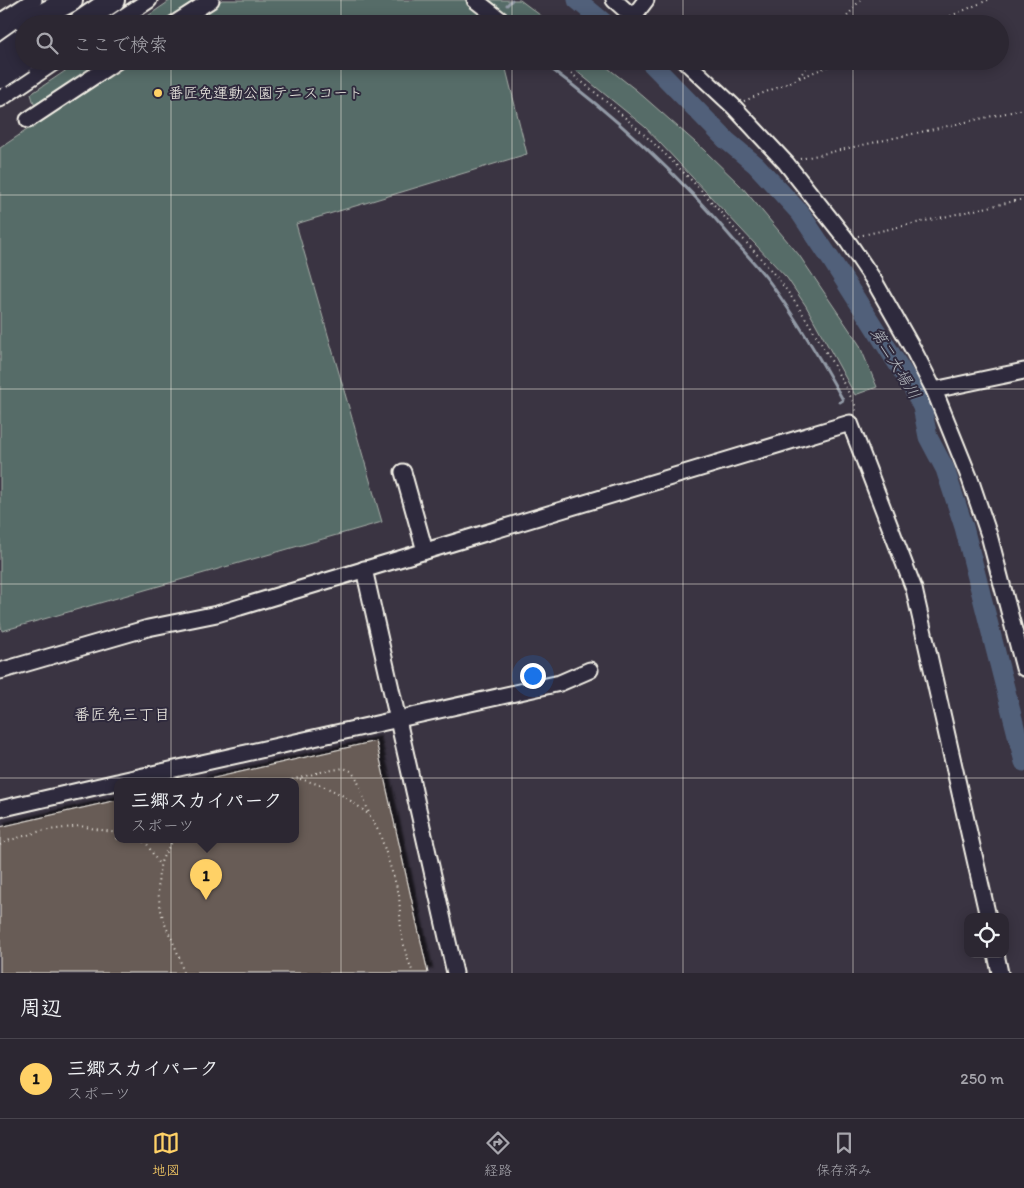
<!DOCTYPE html>
<html lang="ja">
<meta charset="utf-8">
<style>
:root{--surface:#2c2732;--page:#38333e;--text:#f1f3f6;--muted:#a6a5ac;--line:#48444d;--accent:#ffd166}
body{margin:0;font-family:Itim,"Klee One",sans-serif;background:var(--page);color:var(--text)}
.controls{position:absolute;right:15px;bottom:15px;display:grid;overflow:hidden;border-radius:10px;box-shadow:0 2px 12px #0003}
.controls button{width:45px;height:45px;display:grid;place-items:center;padding:0;border:0;border-bottom:1px solid var(--line);background:var(--surface);color:var(--text);font:25px sans-serif}
.you{position:absolute;left:532px;top:675px;width:18px;height:18px;margin:-12px;border:4px solid #fff;border-radius:50%;background:#1a73e8;box-shadow:0 0 0 8px #1a73e833}
.badge{display:grid;place-items:center;width:32px;height:32px;border-radius:50%;background:var(--accent);color:#111;font-size:16px;font-weight:700}
.pin{position:absolute;translate:-50% -41px;filter:drop-shadow(0 1px 2px #0008)}
.pin::after{content:'';position:absolute;top:26px;width:18px;height:15px;background:inherit;clip-path:polygon(0 0,100% 0,50% 100%)}
.popup{position:absolute;left:114px;top:778px;width:185px;height:65px;box-sizing:border-box;display:grid;place-content:center;border-radius:10px;background:var(--surface);filter:drop-shadow(0 1px 4px #0005);font-size:16px;white-space:nowrap;color:var(--muted)}
.popup b{font-size:19px;color:var(--text)}
.popup::after{content:'';position:absolute;left:50%;top:100%;margin-left:-10px;border:10px solid transparent;border-top-color:var(--surface)}
.list{margin:0;padding:0;list-style:none}
h2{display:flex;justify-content:space-between;align-items:center;height:65px;margin:0;padding:0 20px;font-size:21px}
h2 small{font-size:16px;font-weight:400;color:var(--muted)}
.list li{display:grid;grid-template-columns:32px 1fr auto;gap:15px;align-items:center;box-sizing:border-box;height:80px;padding:0 20px;border-top:1px solid var(--line)}
.list b{display:block;font-size:19px;white-space:nowrap}
.list p{margin:0;font-size:16px;white-space:nowrap;color:var(--muted)}
.list em{font-size:16px;font-style:normal;color:var(--muted)}
.icon{flex:none;width:28px;height:28px;fill:none;stroke:currentColor;stroke-width:2;stroke-linecap:round;stroke-linejoin:round}
.map{position:relative;flex:none;width:1024px;height:973px;overflow:hidden}
.search{position:absolute;background:var(--surface);box-shadow:0 2px 12px #0003;left:15px;right:15px;top:15px;height:55px;display:flex;align-items:center;gap:12px;box-sizing:border-box;padding:0 18px;border-radius:28px;color:var(--muted);font-size:19px}
.sheet{height:145px;background:var(--surface)}
nav{display:flex;justify-content:space-around;align-items:center;box-sizing:border-box;height:70px;border-top:1px solid var(--line);background:var(--surface);font-size:14px;color:var(--muted)}
nav a{display:grid;justify-items:center;gap:2px}
nav .on{color:var(--accent)}
.map>svg:first-child{display:block}
.green{fill:#576c67;stroke:#a6aea8}
.lines{fill:none;stroke-linecap:round;stroke-linejoin:round}
.stream{stroke:#929aa6;stroke-width:3}
.river{stroke:#51607a;stroke-width:19}
.building{fill:#685b57;stroke:#f4f1e8;filter:url(#shadow)}
.minor-casing{stroke:#f4f1e8;stroke-width:19}
.highway-casing{stroke:#f4f1e8;stroke-width:26}
.path{stroke:#f4f1e8;stroke-width:2;stroke-dasharray:1 4;stroke-linecap:butt}
.minor{stroke:#2f2a3d;stroke-width:15}
.highway{stroke:#2f2a3d;stroke-width:22}
.highway-bridge-casing{stroke:#f4f1e8;stroke-width:26;stroke-linecap:butt}
.highway-bridge{stroke:#2f2a3d;stroke-width:22}
.grid{fill:none;stroke:#f4f1e8;stroke-width:1;stroke-opacity:0.55}
.poi-dot{fill:#ffd166;stroke:#2f2a3d;stroke-width:2}
.labels{text-anchor:middle;stroke-width:4;stroke-linejoin:round;paint-order:stroke}
.poi-label{font-size:15px;fill:#f4f1e8;stroke:#2f2a3d;text-anchor:start}
.water-label{font-size:16px;font-style:italic;fill:#b3b7bc;stroke:#2f2a3d}
.neighbourhood-label{font-size:16px;fill:#f4f1e8;stroke:#2f2a3d}
</style>
<div class="map">
<svg width="1024" height="973" viewBox="0 0 1024 973">
<defs>
<filter id="shadow"><feDropShadow dx="4.5" dy="-4.5" stdDeviation="1" flood-color="#0009"/></filter>
</defs>
<rect width="100%" height="100%" fill="#3a3442"/>
<filter id="ink" filterUnits="userSpaceOnUse"><feTurbulence type="fractalNoise" baseFrequency=".02" numOctaves="2"/><feDisplacementMap in="SourceGraphic" scale="10" xChannelSelector="R" yChannelSelector="G"/><feConvolveMatrix kernelMatrix="1 2 1 2 8 2 1 2 1" color-interpolation-filters="sRGB"/></filter>
<g filter="url(#ink)">
<!-- green -->
<g class="green">
<polygon points="171,0 200,0 163,24 136,24"/>
<polygon points="222,0 467,0 494,24 187,24"/>
<polygon points="486,0 520,0 552,24 516,24"/>
<polygon points="80,61 106,61 35,107 31,94"/>
<polygon points="130,61 504,61 527,154 296,224 382,522 2,631 0,621 0,148"/>
<polygon points="564,61 599,61 636,90 704,150 742,187 799,255 859,344 877,387 855,395 806,306 787,278 645,127"/>
</g>
<g class="lines">
<!-- stream -->
<g class="stream">
<polyline points="507,5 512,0"/>
<path d="M 541,61 C 613,114 680,176 737,244 C 749,257 761,270 771,284 C 798,321 821,360 843,400 L 840,402"/>
</g>
<!-- river -->
<g class="river">
<polyline points="577,0 606,24"/>
<polyline points="649,61 726,140 756,165 800,213 832,261 911,385 922,407 928,437 945,469 964,527 1024,762"/>
</g>
</g>
<!-- building -->
<polygon class="building" points="376,741 428,973 0,973 0,827 117,800 117,839 295,839 295,781 201,781"/>
<g class="lines">
<defs>
<g id="minor">
<polyline points="475,0 506,24"/>
<polyline points="614,0 641,24"/>
<polyline points="633,17 646,0"/>
<polyline points="0,22 34,0"/>
<polyline points="113,24 149,0"/>
<polyline points="174,24 211,0"/>
<polyline points="685,61 733,106 786,163 846,239 873,279 914,351 934,390 970,479 989,535 1024,668"/>
<polyline points="0,99 56,61"/>
<polyline points="28,120 117,61"/>
<polyline points="934,390 1024,371"/>
<polyline points="403,472 425,551"/>
<polyline points="364,569 455,973"/>
<polyline points="0,671 148,628 217,614 850,423 914,589 988,917"/>
<polyline points="121,781 560,683 590,670"/>
<polyline points="0,809 117,782"/>
<polyline points="996,954 1000,973"/>
</g>
<g id="highway">
<polyline points="25,24 71,0"/>
<polyline points="78,24 113,0"/>
<polyline points="0,39 24,25"/>
</g>
</defs>
<!-- minor casing -->
<use href="#minor" class="minor-casing"/>
<!-- highway casing -->
<use href="#highway" class="highway-casing"/>
<!-- path -->
<g class="path">
<polyline points="841,24 860,0"/>
<polyline points="932,24 988,0"/>
<path d="M 555,61 C 601,96 645,133 686,175 C 707,195 725,218 744,240 C 761,259 778,277 792,298 C 816,332 836,369 855,405 L 856,412"/>
<polyline points="799,77 812,61"/>
<polyline points="744,101 841,61"/>
<polyline points="800,159 1024,109"/>
<polyline points="858,236 1024,199"/>
<path d="M 300,779 C 330,787 345,795 368,814"/>
<polyline points="287,781 321,772 344,768 351,771 357,779 370,816 380,834 399,894 401,932 406,954 413,973"/>
<polyline points="139,839 147,844 160,866"/>
<path d="M 174,839 C 169,847 161,858 160,867 C 156,886 159,911 167,929 C 173,942 181,958 183,973"/>
<polyline points="0,845 4,842 41,831 80,826 117,833"/>
</g>
<!-- minor -->
<use href="#minor" class="minor"/>
<!-- highway -->
<use href="#highway" class="highway"/>
<defs>
<g id="highway-bridge">
<polyline points="0,55 24,38"/>
<polyline points="0,77 24,61"/>
</g>
</defs>
<!-- highway-bridge casing -->
<use href="#highway-bridge" class="highway-bridge-casing"/>
<!-- highway-bridge -->
<use href="#highway-bridge" class="highway-bridge"/>
</g>
</g>
<!-- grid -->
<path class="grid" d="M 171,0 L 171,24M 341,0 L 341,24M 512,0 L 512,24M 683,0 L 683,24M 853,0 L 853,24M 171,61 L 171,973M 341,61 L 341,973M 512,61 L 512,973M 683,61 L 683,973M 853,61 L 853,973M 0,195 L 1024,195M 0,389 L 1024,389M 0,584 L 1024,584M 0,778 L 1024,778"/>
<!-- markers -->
<circle class="poi-dot" cx="158" cy="93" r="5"/>
<g class="labels">
<!-- poi labels -->
<g class="poi-label">
<text x="168" y="98">番匠免運動公園テニスコート</text>
</g>
<!-- water labels -->
<g class="water-label">
<text transform="translate(896 363) rotate(59)" y="6">第二大場川</text>
</g>
<!-- neighbourhood labels -->
<g class="neighbourhood-label">
<text x="122" y="720">番匠免三丁目</text>
</g>
</g>
</svg>
<div class="controls">
<button><svg class="icon" aria-label="locate" viewBox="0 0 24 24"><circle cx="12" cy="12" r="6"/><path d="M12 2v4M12 18v4M2 12h4M18 12h4"/></svg></button>
</div>
<div class="you"></div>
<div class="pin badge" style="left:206px;top:900px">1</div>
<div class="popup"><b>三郷スカイパーク</b>スポーツ</div>
<div class="search"><svg class="icon" aria-label="search" viewBox="0 0 24 24"><circle cx="10" cy="10" r="6"/><path d="M15 15l6 6"/></svg>ここで検索</div>
</div>
<section class="sheet">
<h2>周辺<small></small></h2>
<ul class="list">
<li><span class="badge">1</span><div><b>三郷スカイパーク</b><p>スポーツ</p></div><em>250 m</em></li>
</ul>
</section>
<nav>
<a class="on"><svg class="icon" aria-label="map" viewBox="0 0 24 24"><path d="M3 6l6-2 6 2 6-2v14l-6 2-6-2-6 2zM9 4v14M15 6v14"/></svg>地図</a>
<a><svg class="icon" aria-label="directions" viewBox="0 0 24 24"><path d="M12 3l9 9-9 9-9-9zM9 14v-3h6M13 9l2 2-2 2"/></svg>経路</a>
<a><svg class="icon" aria-label="saved" viewBox="0 0 24 24"><path d="M7 4h10v16l-5-4-5 4z"/></svg>保存済み</a>
</nav>
